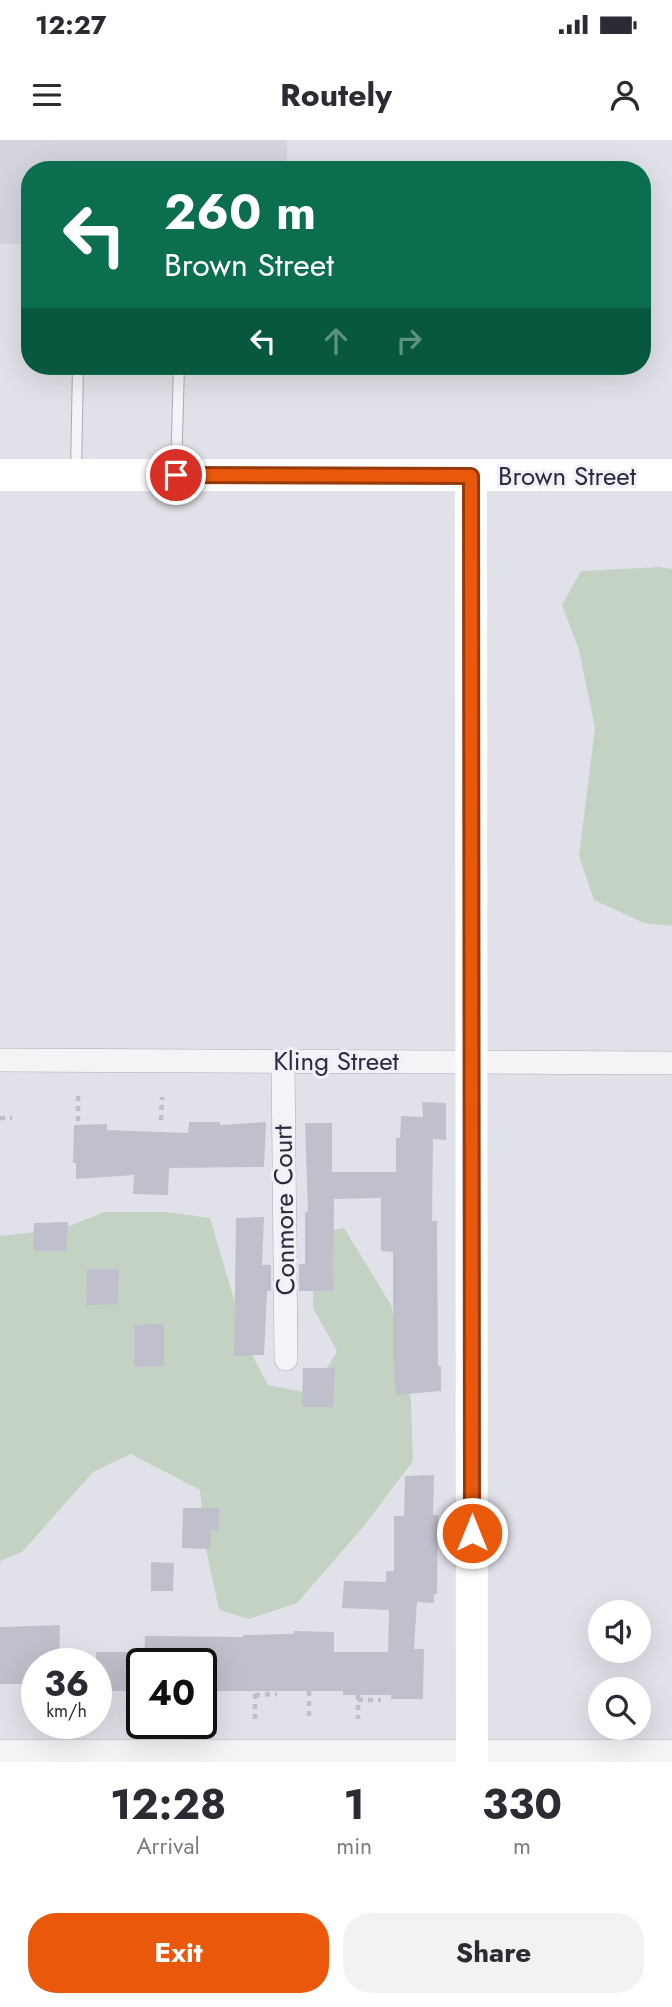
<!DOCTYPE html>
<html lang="en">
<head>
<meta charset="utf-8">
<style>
  :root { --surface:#fff; --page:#f2f2f3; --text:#2b2b33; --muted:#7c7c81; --accent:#ea580c }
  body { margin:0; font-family:Jost,sans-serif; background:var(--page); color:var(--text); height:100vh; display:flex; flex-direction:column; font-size:26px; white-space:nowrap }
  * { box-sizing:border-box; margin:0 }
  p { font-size:23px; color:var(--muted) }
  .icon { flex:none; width:38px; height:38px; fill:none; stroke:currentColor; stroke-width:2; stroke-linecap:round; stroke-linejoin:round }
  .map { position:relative; height:1622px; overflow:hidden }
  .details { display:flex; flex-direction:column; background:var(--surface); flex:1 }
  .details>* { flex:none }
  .top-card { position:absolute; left:21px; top:21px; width:630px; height:214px; border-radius:28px; box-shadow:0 7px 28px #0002; background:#0b6e4f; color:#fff; overflow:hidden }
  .buttons { position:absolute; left:588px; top:1460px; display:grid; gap:14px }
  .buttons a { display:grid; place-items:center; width:63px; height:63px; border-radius:50%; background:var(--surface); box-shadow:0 7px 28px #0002; font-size:35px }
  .speed { position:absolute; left:21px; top:1508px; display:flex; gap:14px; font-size:35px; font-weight:700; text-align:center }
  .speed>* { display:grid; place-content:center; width:91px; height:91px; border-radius:50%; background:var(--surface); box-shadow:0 7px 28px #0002; line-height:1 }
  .speed small { font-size:18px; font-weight:400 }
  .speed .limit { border:4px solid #111; border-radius:10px; background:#fff; color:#111 }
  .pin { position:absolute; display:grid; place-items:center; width:60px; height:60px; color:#fff; margin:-30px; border:4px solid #fff; border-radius:50%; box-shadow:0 2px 7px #0007 }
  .me { position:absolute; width:77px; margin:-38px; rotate:0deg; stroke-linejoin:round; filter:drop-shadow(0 0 5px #0008) }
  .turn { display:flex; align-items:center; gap:24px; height:147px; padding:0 28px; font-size:32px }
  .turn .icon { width:91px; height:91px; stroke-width:2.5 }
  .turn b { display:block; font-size:49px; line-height:60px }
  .lanes { display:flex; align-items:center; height:66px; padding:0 28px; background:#0003; justify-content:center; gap:35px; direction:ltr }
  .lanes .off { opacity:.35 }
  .eta { display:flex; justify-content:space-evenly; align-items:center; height:119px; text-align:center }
  .eta b { font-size:42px; font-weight:700; line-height:49px }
  .action { display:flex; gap:14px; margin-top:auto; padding:14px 28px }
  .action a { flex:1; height:80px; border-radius:28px; background:var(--accent); color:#fff; font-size:28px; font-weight:700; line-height:80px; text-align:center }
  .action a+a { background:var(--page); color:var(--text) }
  .status { display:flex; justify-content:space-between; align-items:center; height:49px; padding:0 35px; background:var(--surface); direction:ltr }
  .status svg { height:19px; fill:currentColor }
  header { display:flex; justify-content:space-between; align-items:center; height:91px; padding:0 28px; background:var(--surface); font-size:32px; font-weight:700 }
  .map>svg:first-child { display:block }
  .built { fill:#d3d4de }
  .green { fill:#c3d2c3 }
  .building { fill:#bfc0cb }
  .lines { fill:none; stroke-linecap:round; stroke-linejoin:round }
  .lane-casing { stroke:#aaabb6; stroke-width:12 }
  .street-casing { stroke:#aaabb6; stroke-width:24 }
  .path { stroke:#bfc0c7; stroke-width:4.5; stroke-dasharray:5 5; stroke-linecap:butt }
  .lane { stroke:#f4f4f7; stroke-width:10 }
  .street { stroke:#f4f4f7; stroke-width:23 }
  .secondary { stroke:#fff; stroke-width:32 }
  .route-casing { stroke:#983908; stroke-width:18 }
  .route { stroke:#ea580c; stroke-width:12 }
  .labels { text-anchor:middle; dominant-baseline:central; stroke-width:6; stroke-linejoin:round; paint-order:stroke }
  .street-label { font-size:26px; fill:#2a2c3f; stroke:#f1f1f6 }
</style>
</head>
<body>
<div class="status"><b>12:27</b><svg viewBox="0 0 49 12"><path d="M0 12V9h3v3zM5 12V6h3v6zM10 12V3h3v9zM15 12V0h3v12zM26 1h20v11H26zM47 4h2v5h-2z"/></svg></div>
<header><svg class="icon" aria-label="menu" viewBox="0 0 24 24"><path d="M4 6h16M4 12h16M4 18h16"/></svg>Routely<svg class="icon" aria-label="person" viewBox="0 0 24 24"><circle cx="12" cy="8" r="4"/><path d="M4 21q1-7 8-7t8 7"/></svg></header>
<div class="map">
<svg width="672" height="1622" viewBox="0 0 672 1622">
  <rect width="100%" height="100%" fill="#e1e2e9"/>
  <polygon class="built" points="0,0 287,0 287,30 30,30 30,104 0,104"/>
  <g class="green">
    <polygon points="660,427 672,429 672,786 644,783 594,760 579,716 595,588 579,510 562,465 581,431"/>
    <polygon points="105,1072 166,1072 210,1078 248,1207 268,1245 312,1254 337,1211 313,1168 315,1093 344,1088 391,1165 411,1261 413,1321 364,1386 297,1463 249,1479 219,1470 205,1404 200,1350 131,1314 93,1332 22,1412 0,1421 0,1096 61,1089"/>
  </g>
  <g class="building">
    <polygon points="422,962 446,963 446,1000 433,999 432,1081 437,1081 438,1226 441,1226 441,1251 396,1255 393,1214 393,1112 381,1111 381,1058 334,1059 333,1151 299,1151 299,1124 305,1124 305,1072 308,1071 305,983 332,983 332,1032 396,1032 396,998 400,998 401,976 423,977"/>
    <polygon points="189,982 220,982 220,985 266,982 264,1027 169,1028 168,1055 133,1054 134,1035 76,1039 76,1023 73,1023 74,985 107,984 107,990 188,993"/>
    <polygon points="264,1077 262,1125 271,1125 271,1151 267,1151 264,1215 234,1216 236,1078"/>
    <polygon points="68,1082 66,1111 33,1111 34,1083"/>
    <polygon points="87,1129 119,1129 118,1164 86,1165"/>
    <polygon points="164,1184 164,1226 134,1227 134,1185"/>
    <polygon points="303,1228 335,1228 333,1267 302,1267"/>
    <polygon points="434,1335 433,1375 438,1375 437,1454 434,1454 434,1463 417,1462 414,1509 424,1509 423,1559 391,1559 391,1555 343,1555 343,1551 201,1551 201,1524 144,1524 145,1496 243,1497 243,1495 294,1494 294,1491 334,1492 334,1512 388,1512 389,1470 342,1468 344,1441 386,1442 386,1431 394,1431 394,1376 404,1376 405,1336"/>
    <polygon points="183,1368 219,1368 219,1390 211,1390 210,1409 182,1408"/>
    <polygon points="151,1422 174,1423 173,1451 151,1451"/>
    <polygon points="60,1485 59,1524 37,1524 37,1544 0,1544 0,1487"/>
    <rect x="96" y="1512" width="46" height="39"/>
  </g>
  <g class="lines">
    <g class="lane-casing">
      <g id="lane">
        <polyline points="76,332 78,226"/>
        <polyline points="176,332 179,226"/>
      </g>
    </g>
    <g class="street-casing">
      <g id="street">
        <polyline points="0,920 672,923"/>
        <polyline points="283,921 286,1219"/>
        <polyline points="0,1611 672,1611"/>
      </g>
    </g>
    <g class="path">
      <polyline points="78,956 78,985"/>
      <polyline points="0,978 12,978"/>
      <polyline points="161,980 162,957"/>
      <polyline points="309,1551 309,1579"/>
      <polyline points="255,1555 277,1554"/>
      <polyline points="358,1555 358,1579"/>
      <polyline points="358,1560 381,1560"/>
      <polyline points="203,1578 203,1553"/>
      <polyline points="255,1579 255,1551"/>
    </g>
    <use href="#lane" class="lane"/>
    <use href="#street" class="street"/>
    <g class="secondary">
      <polyline points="0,335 672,335"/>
      <polyline points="471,336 472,1622"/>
    </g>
  </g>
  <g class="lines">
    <g class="route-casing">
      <polyline id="route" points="176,335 471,336 472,1393"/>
    </g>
    <use href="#route" class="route"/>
  </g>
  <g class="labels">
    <g class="street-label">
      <text x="567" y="336">Brown Street</text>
      <text x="336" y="921">Kling Street</text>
      <text transform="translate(284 1070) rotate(-91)">Conmore Court</text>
    </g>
  </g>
</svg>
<div class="buttons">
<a><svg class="icon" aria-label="sound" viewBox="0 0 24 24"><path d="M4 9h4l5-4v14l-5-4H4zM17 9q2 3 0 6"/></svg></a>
<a><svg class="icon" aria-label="search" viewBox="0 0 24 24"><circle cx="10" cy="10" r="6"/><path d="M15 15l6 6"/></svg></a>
</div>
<div class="speed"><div>36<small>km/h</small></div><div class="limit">40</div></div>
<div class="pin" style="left:176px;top:335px;background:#d93025"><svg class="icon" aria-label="arrive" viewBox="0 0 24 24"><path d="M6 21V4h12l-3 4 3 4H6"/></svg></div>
<svg class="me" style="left:472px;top:1393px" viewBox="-20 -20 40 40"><circle r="17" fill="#ea580c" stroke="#fff" stroke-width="3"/><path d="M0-11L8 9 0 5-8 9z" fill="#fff"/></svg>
<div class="top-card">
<div class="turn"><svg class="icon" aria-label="left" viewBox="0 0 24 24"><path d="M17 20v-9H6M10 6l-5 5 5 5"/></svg><div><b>260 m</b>Brown Street</div></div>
<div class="lanes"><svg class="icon" aria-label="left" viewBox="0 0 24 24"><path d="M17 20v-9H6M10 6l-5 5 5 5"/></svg><svg class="icon off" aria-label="ahead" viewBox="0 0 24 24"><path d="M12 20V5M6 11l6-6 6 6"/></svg><svg class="icon off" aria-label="right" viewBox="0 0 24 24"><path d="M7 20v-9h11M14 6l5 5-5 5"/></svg></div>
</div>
</div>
<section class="details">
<div class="eta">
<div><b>12:28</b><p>Arrival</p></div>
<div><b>1</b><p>min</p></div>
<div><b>330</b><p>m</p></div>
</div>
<div class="action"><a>Exit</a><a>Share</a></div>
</section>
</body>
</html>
